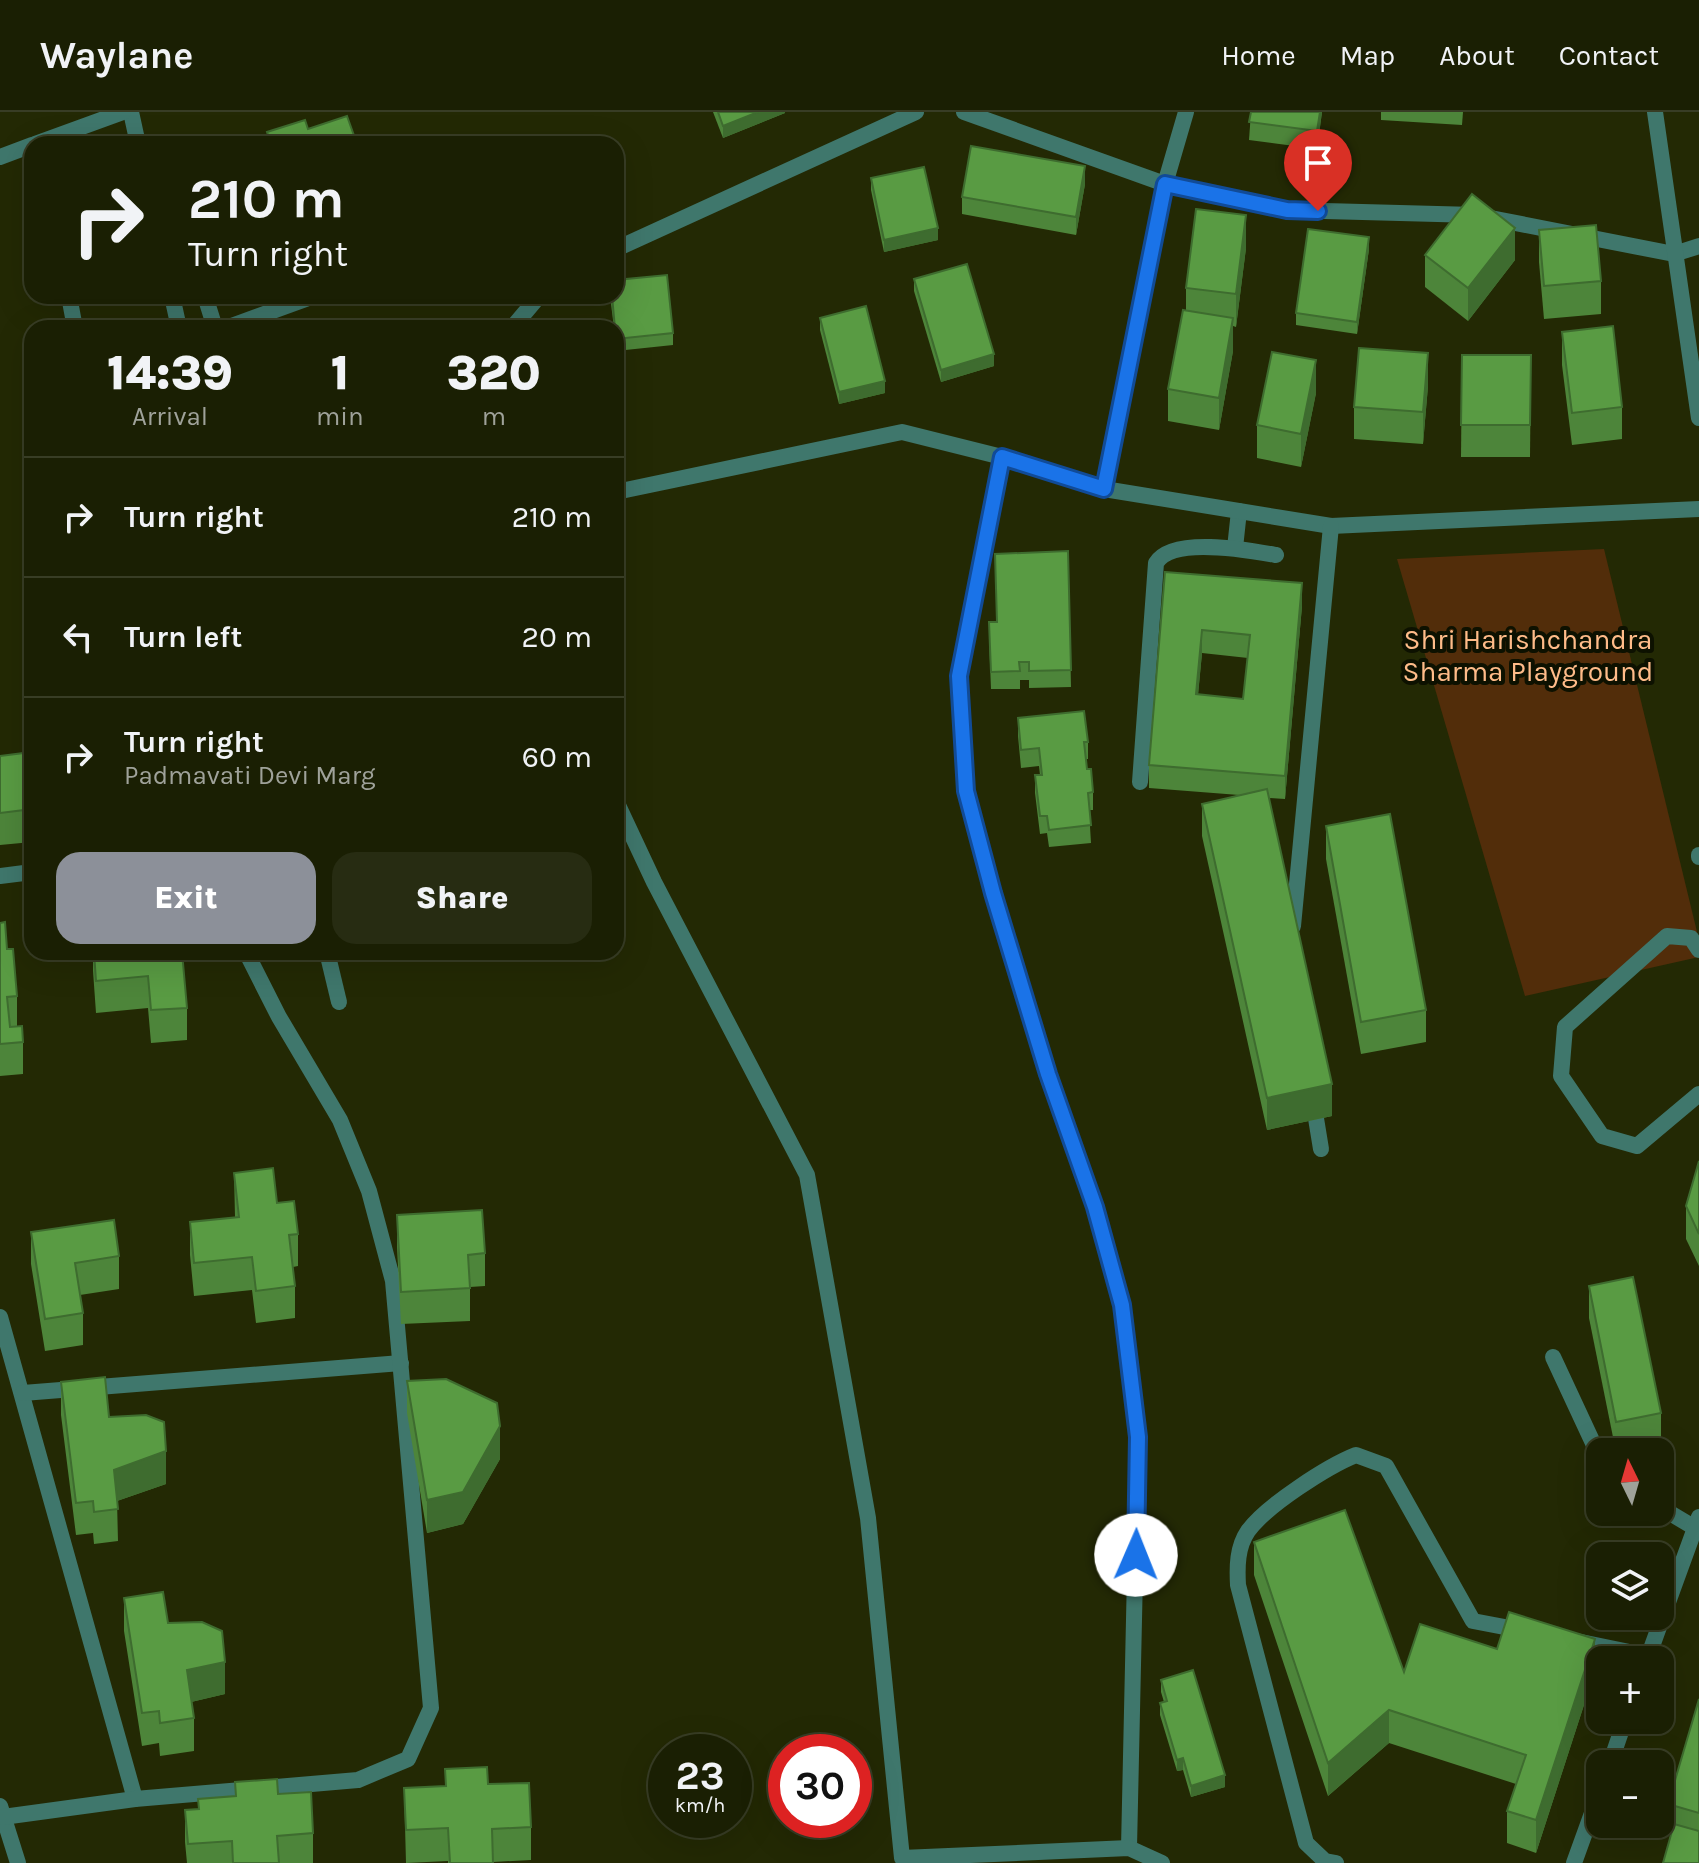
<!DOCTYPE html>
<html lang="en">
<head>
<meta charset="utf-8">
<style>
  :root { --surface:#1a1f03; --page:#272c12; --text:#f1f3f6; --muted:#9fa29a; --line:#383d25; --accent:#8c9099 }
  body { margin:0; font-family:Karla,sans-serif; background:var(--page); color:var(--text); height:100vh; display:flex; flex-direction:column; font-size:30px; white-space:nowrap }
  * { box-sizing:border-box; margin:0 }
  p { font-size:26px; color:var(--muted) }
  .icon { flex:none; width:44px; height:44px; fill:none; stroke:currentColor; stroke-width:2; stroke-linecap:round; stroke-linejoin:round }
  .map { position:relative; flex:1; overflow:hidden }
  .details { position:absolute; left:24px; top:208px; width:600px; height:640px; display:flex; flex-direction:column; background:var(--surface); border-radius:24px; box-shadow:0 8px 32px #0002,0 0 0 2px var(--line) }
  .details>* { flex:none }
  .guide { position:absolute; left:24px; top:24px; width:600px; height:168px; border-radius:24px; box-shadow:0 8px 32px #0002,0 0 0 2px var(--line); background:#1a1f03; color:var(--text); overflow:hidden }
  .needle { width:52px; rotate:355deg }
  .buttons { position:absolute; left:1586px; top:1326px; display:grid; gap:16px }
  .buttons a { display:grid; place-items:center; width:88px; height:88px; border-radius:16px; background:var(--surface); box-shadow:0 8px 32px #0002,0 0 0 2px var(--line); font-size:40px }
  .speed { position:absolute; left:648px; top:1622px; display:flex; gap:16px; font-size:40px; font-weight:700; text-align:center }
  .speed>* { display:grid; place-content:center; width:104px; height:104px; border-radius:50%; background:var(--surface); box-shadow:0 8px 32px #0002,0 0 0 2px var(--line); line-height:1 }
  .speed small { font-size:20px; font-weight:400 }
  .speed .limit { border:12px solid #d22; background:#fff; color:#111 }
  .pin { position:absolute; display:grid; place-items:center; width:68px; height:68px; color:#fff; margin:-82px -34px; border-radius:50% 50% 50% 0; rotate:-45deg; box-shadow:0 0 8px #0007 }
  .pin .icon { rotate:45deg }
  .me { position:absolute; width:88px; margin:-44px; rotate:1deg; stroke-linejoin:round; filter:drop-shadow(0 0 6px #0008) }
  .turn { display:flex; align-items:center; gap:28px; height:168px; padding:0 32px; font-size:36px }
  .turn .icon { width:104px; height:104px; stroke-width:2.5 }
  .turn b { display:block; font-size:56px; line-height:68px }
  .eta { display:flex; justify-content:space-evenly; align-items:center; height:136px; text-align:center }
  .eta b { font-size:48px; font-weight:800; line-height:56px }
  .cta { display:flex; gap:16px; margin-top:auto; padding:16px 32px }
  .cta a { flex:1; height:92px; border-radius:24px; background:var(--accent); color:#fff; font-size:32px; font-weight:800; line-height:92px; text-align:center }
  .cta a+a { background:var(--page); color:var(--text) }
  ul { padding:0; list-style:none }
  li { display:flex; align-items:center; gap:24px; height:120px; padding:0 32px; border-top:2px solid var(--line) }
  li div { flex:1 }
  li b { display:block; font-size:30px }
  li em { font-style:normal }
  header { display:flex; align-items:center; gap:48px; box-sizing:border-box; height:112px; padding:0 40px; background:var(--surface); border-bottom:2px solid var(--line) }
  header strong { font-size:38px }
  nav { display:flex; gap:44px; margin-inline-start:auto; font-size:28px }
  .map>svg:first-child { display:block }
  .green { fill:#522d0a }
  .lines { fill:none; stroke-linecap:round; stroke-linejoin:round }
  .service { stroke:#3f776c; stroke-width:16 }
  .minor { stroke:#3f776c; stroke-width:16 }
  .wall { fill:#4d853a; fill-rule:evenodd }
  .shaded-wall { fill:#3e6c2f }
  .building { fill:#599b43; stroke:#3e6c2f; stroke-width:2; fill-rule:evenodd }
  .route-casing { stroke:#114b97; stroke-width:20 }
  .route { stroke:#1a73e8; stroke-width:14 }
  .labels { text-anchor:middle; dominant-baseline:central; stroke-width:8; stroke-linejoin:round; paint-order:stroke }
  .park-label { font-size:28px; fill:#ffbc89; stroke:#0d1100 }
</style>
</head>
<body>
<header>
<strong>Waylane</strong>
<nav><a>Home</a><a>Map</a><a>About</a><a>Contact</a></nav>
</header>
<div class="map">
<svg width="1699" height="1751" viewBox="0 0 1699 1751">
  <rect width="100%" height="100%" fill="#232904"/>
  <polygon class="green" points="1604,437 1699,828 1699,845 1525,884 1397,447"/>
  <g class="lines">
    <g class="service">
      <polyline points="1235,436 1239,399"/>
      <path d="M1140,670L1156,451C1172,424 1248,438 1276,443"/>
      <polyline points="1553,1245 1600,1346"/>
      <polyline points="1660,1395 1695,1416"/>
    </g>
    <g class="minor">
      <polyline points="131,0 138,32"/>
      <polyline points="964,0 1165,72 1287,98 1475,103 1674,142 1699,134"/>
      <polyline points="1655,0 1699,306"/>
      <polyline points="35,32 123,0"/>
      <polyline points="0,45 32,33"/>
      <polyline points="616,137 916,0"/>
      <polyline points="69,184 75,216"/>
      <polyline points="172,184 179,216"/>
      <polyline points="205,184 215,216"/>
      <polyline points="226,216 314,184"/>
      <polyline points="512,216 539,184"/>
      <polyline points="1002,345 959,564 966,679 993,781 1048,962 1095,1095 1122,1193 1138,1325 1129,1736"/>
      <polyline points="1104,377 1165,72 1186,0"/>
      <polyline points="616,380 902,320 1002,345 1104,377 1331,414 1699,397"/>
      <polyline points="616,689 654,770 807,1063 868,1406 902,1746 1129,1736 1162,1751"/>
      <polyline points="1699,743 1699,745"/>
      <polyline points="0,764 32,760"/>
      <polyline points="1293,814 1331,414"/>
      <polyline points="1699,838 1691,826 1667,824 1565,915 1561,964 1602,1024 1637,1034 1699,982"/>
      <polyline points="327,840 339,890"/>
      <polyline points="1313,988 1321,1037"/>
      <polyline points="0,1205 135,1687"/>
      <polyline points="23,1281 401,1251"/>
      <polyline points="1576,1529 1649,1544"/>
      <polyline points="1647,1548 1699,1405"/>
      <polyline points="1610,1652 1625,1608"/>
      <polyline points="0,1694 18,1751"/>
      <polyline points="3,1705 135,1687 358,1668 408,1647 431,1596 393,1169 369,1079 340,1008 279,905 246,840"/>
      <path d="M1336,1751L1325,1749L1306,1731L1238,1473C1237,1455 1237,1435 1248,1419C1266,1394 1328,1354 1356,1343L1386,1354L1473,1509L1525,1519"/>
      <polyline points="1574,1751 1600,1679"/>
    </g>
  </g>
  <g class="wall">
    <polygon points="713,0 785,0 785,1 723,26"/>
    <polygon points="1251,0 1322,0 1317,37 1249,28"/>
    <polygon points="1381,0 1463,0 1462,13 1381,8"/>
    <polygon points="871,66 938,128 884,140 871,78"/>
    <polygon points="1085,72 1076,123 962,102 962,85"/>
    <polygon points="1539,118 1601,169 1601,202 1544,207 1539,150"/>
    <polygon points="1246,136 1236,215 1233,214 1233,239 1219,318 1168,309 1168,277 1186,198 1186,176"/>
    <polygon points="1369,137 1357,222 1296,213 1296,201"/>
    <polygon points="1425,143 1515,148 1468,209 1425,175"/>
    <polygon points="914,167 994,254 941,270 914,179"/>
    <polygon points="610,184 616,184 673,221 673,233 616,239 616,216 614,216"/>
    <polygon points="820,206 885,281 839,292 820,218"/>
    <polygon points="1562,220 1622,295 1622,327 1572,333 1562,253"/>
    <polygon points="1462,243 1531,243 1530,345 1461,345"/>
    <polygon points="1428,274 1423,332 1354,327 1354,295"/>
    <polygon points="1316,281 1301,355 1257,346 1257,313"/>
    <polygon points="1068,439 1071,575 1029,576 1029,568 1020,568 1020,577 991,577 989,527 996,510"/>
    <path d="M1165,460L1302,494L1285,687L1268,686L1332,1004L1267,1018L1202,724V692L1239,683L1149,676V653ZM1202,541L1248,546L1243,587L1198,582Z"/>
    <polygon points="1018,606 1088,630 1088,647 1086,647 1087,657 1093,680 1093,698 1089,698 1091,731 1049,735 1047,721 1040,722 1035,681 1035,663 1040,663 1039,654 1021,656 1018,624"/>
    <polygon points="32,640 32,730 0,733 0,644"/>
    <polygon points="1326,714 1426,898 1426,930 1361,942 1326,747"/>
    <polygon points="0,811 17,884 17,915 23,930 23,962 0,964"/>
    <polygon points="93,840 182,840 187,896 187,928 151,931 148,896 96,901 93,859"/>
    <polygon points="1699,1049 1699,1154 1686,1127 1686,1094"/>
    <polygon points="234,1061 277,1091 298,1122 298,1154 293,1155 295,1174 295,1206 256,1211 252,1178 194,1184 190,1143 190,1110 235,1105"/>
    <polygon points="397,1103 485,1141 485,1174 470,1175 470,1209 401,1212 397,1135"/>
    <polygon points="31,1120 119,1144 119,1177 80,1183 83,1201 83,1233 45,1239 31,1152"/>
    <polygon points="1589,1174 1661,1301 1661,1333 1626,1340 1616,1340 1589,1206"/>
    <polygon points="407,1269 500,1347 463,1412 427,1421 407,1301"/>
    <polygon points="61,1270 166,1372 117,1389 118,1429 94,1432 93,1421 76,1423 61,1303"/>
    <polygon points="1254,1430 1404,1560 1497,1537 1595,1559 1536,1741 1507,1731 1507,1699 1516,1672 1389,1631 1328,1684 1254,1463"/>
    <polygon points="124,1486 168,1511 225,1582 191,1590 194,1606 194,1639 160,1644 159,1631 142,1634 124,1519"/>
    <polygon points="1161,1568 1225,1675 1191,1685 1183,1658 1177,1659 1160,1603 1160,1591 1164,1590 1161,1580"/>
    <polygon points="1699,1587 1699,1751 1674,1712 1668,1710 1668,1692"/>
    <polygon points="445,1657 488,1672 531,1715 531,1748 493,1750 493,1751 448,1751 448,1749 406,1751 404,1676 445,1674"/>
    <polygon points="235,1670 278,1682 313,1721 313,1751 187,1751 185,1730 185,1698 198,1697 198,1687 235,1684"/>
  </g>
  <g class="shaded-wall">
    <polygon points="758,0 785,0 785,1 723,26 723,14"/>
    <polygon points="1320,0 1322,0 1317,37 1317,19"/>
    <polygon points="1085,54 1085,72 1076,123 1076,105"/>
    <polygon points="1246,103 1246,136 1236,215 1236,182"/>
    <polygon points="938,116 938,128 884,140 884,128"/>
    <polygon points="1515,116 1515,148 1468,209 1468,176"/>
    <polygon points="1369,125 1369,137 1357,222 1357,210"/>
    <polygon points="1233,206 1233,239 1219,318 1219,286"/>
    <polygon points="1428,241 1428,274 1423,332 1423,300"/>
    <polygon points="994,242 994,254 941,270 941,258"/>
    <polygon points="1316,248 1316,281 1301,355 1301,322"/>
    <polygon points="885,269 885,281 839,292 839,280"/>
    <polygon points="1302,471 1302,494 1285,687 1285,664"/>
    <polygon points="1202,518 1202,541 1196,605 1196,582"/>
    <polygon points="1332,972 1332,1004 1267,1018 1267,986"/>
    <polygon points="500,1314 500,1347 463,1412 427,1421 427,1388"/>
    <polygon points="166,1339 166,1372 114,1390 114,1358"/>
    <polygon points="1595,1527 1595,1559 1536,1741 1536,1708"/>
    <polygon points="225,1550 225,1582 187,1591 187,1558"/>
    <polygon points="1389,1598 1389,1631 1328,1684 1328,1651"/>
    <polygon points="1183,1646 1183,1658 1177,1659 1177,1648"/>
    <polygon points="1225,1663 1225,1675 1191,1685 1191,1674"/>
  </g>
  <g class="building">
    <polygon points="718,0 758,0 723,14"/>
    <polygon points="1251,0 1320,0 1317,19 1249,10"/>
    <polygon points="347,4 357,32 261,32 270,29 267,20 305,8 308,17"/>
    <polygon points="971,34 1085,54 1076,105 962,85"/>
    <polygon points="924,55 938,116 884,128 871,66"/>
    <polygon points="1472,82 1515,116 1468,176 1425,143"/>
    <polygon points="1196,97 1246,103 1236,182 1186,176"/>
    <polygon points="1596,113 1601,169 1544,174 1539,118"/>
    <polygon points="1308,117 1369,125 1357,210 1296,201"/>
    <polygon points="967,152 994,242 941,258 914,167"/>
    <polygon points="667,163 673,221 616,227 612,184 616,184 616,168"/>
    <polygon points="866,194 885,269 839,280 820,206"/>
    <polygon points="1183,198 1233,206 1219,286 1168,277"/>
    <polygon points="1613,214 1622,295 1572,301 1562,220"/>
    <polygon points="1359,236 1428,241 1423,300 1354,295"/>
    <polygon points="1272,240 1316,248 1301,322 1257,313"/>
    <polygon points="1462,243 1531,243 1530,313 1461,313"/>
    <polygon points="1068,439 1071,558 1029,559 1029,550 1019,550 1020,559 991,560 989,510 997,510 995,442"/>
    <path d="M1165,460L1302,471L1285,664L1149,653ZM1202,518L1250,523L1243,587L1196,582Z"/>
    <polygon points="1084,599 1088,630 1084,630 1087,657 1091,657 1093,680 1088,681 1091,713 1049,718 1047,704 1040,704 1035,663 1042,663 1039,636 1021,638 1018,606"/>
    <polygon points="32,640 32,697 0,701 0,644"/>
    <polygon points="1267,677 1332,972 1267,986 1202,692"/>
    <polygon points="1390,702 1426,898 1361,910 1326,714"/>
    <polygon points="5,810 7,837 13,837 17,884 7,885 10,915 22,914 23,930 0,932 0,811"/>
    <polygon points="94,840 182,840 187,896 151,898 148,864 96,869"/>
    <polygon points="1699,1049 1699,1122 1686,1094"/>
    <polygon points="273,1056 277,1091 294,1089 298,1122 289,1123 295,1174 256,1179 252,1145 194,1151 190,1110 239,1105 234,1061"/>
    <polygon points="482,1098 485,1141 468,1143 470,1176 401,1180 397,1103"/>
    <polygon points="114,1108 119,1144 75,1151 83,1201 45,1207 31,1120"/>
    <polygon points="1633,1165 1661,1301 1616,1310 1589,1174"/>
    <polygon points="105,1265 109,1305 146,1303 164,1310 166,1339 114,1358 118,1397 94,1400 93,1389 76,1391 61,1270"/>
    <polygon points="446,1267 497,1291 500,1314 463,1380 427,1388 407,1269"/>
    <polygon points="1345,1398 1404,1560 1420,1512 1497,1537 1509,1500 1595,1527 1536,1708 1507,1699 1526,1643 1389,1598 1328,1651 1254,1430"/>
    <polygon points="163,1480 168,1511 202,1510 222,1519 225,1550 187,1558 194,1606 160,1611 159,1599 142,1601 124,1486"/>
    <polygon points="1193,1558 1225,1663 1191,1674 1183,1646 1177,1648 1160,1591 1167,1589 1161,1568"/>
    <polygon points="1699,1587 1699,1701 1668,1692"/>
    <polygon points="487,1655 488,1672 529,1671 531,1715 492,1717 493,1751 450,1751 448,1716 406,1718 404,1676 446,1674 445,1657"/>
    <polygon points="277,1667 278,1682 311,1680 313,1721 277,1724 279,1751 233,1751 232,1729 188,1732 185,1698 199,1697 198,1687 236,1684 235,1670"/>
    <polygon points="1674,1712 1699,1719 1699,1751 1663,1751"/>
  </g>
  <g class="lines">
    <g class="route-casing">
      <polyline id="route" points="1136,1443 1138,1325 1122,1193 1095,1095 1048,962 993,781 966,679 959,564 1002,345 1104,377 1165,72 1287,98 1318,99"/>
    </g>
    <use href="#route" class="route"/>
  </g>
  <g class="labels">
    <g class="park-label">
      <text x="1528" y="527">Shri Harishchandra<tspan x="1528" dy="32">Sharma Playground</tspan></text>
    </g>
  </g>
</svg>
<div class="buttons">
<a><svg class="needle" viewBox="-14 -14 28 28"><path d="M0-13l5 13h-10z" fill="#e53935"/><path d="M0 13l5-13h-10z" fill="#9fa29a"/></svg></a>
<a><svg class="icon" aria-label="layers" viewBox="0 0 24 24"><path d="M12 4l9 5-9 5-9-5zM3 14l9 5 9-5"/></svg></a>
<a>+</a>
<a>−</a>
</div>
<div class="speed"><div>23<small>km/h</small></div><div class="limit">30</div></div>
<div class="pin" style="left:1318px;top:99px;background:#d93025"><svg class="icon" aria-label="arrive" viewBox="0 0 24 24"><path d="M6 21V4h12l-3 4 3 4H6"/></svg></div>
<svg class="me" style="left:1136px;top:1443px" viewBox="-20 -20 40 40"><circle r="19" fill="#fff"/><path d="M0-13L10 11 0 6-10 11z" fill="#1a73e8"/></svg>
<div class="guide">
<div class="turn"><svg class="icon" aria-label="right" viewBox="0 0 24 24"><path d="M7 20v-9h11M14 6l5 5-5 5"/></svg><div><b>210 m</b>Turn right</div></div>
</div>
<section class="details">
<div class="eta">
<div><b>14:39</b><p>Arrival</p></div>
<div><b>1</b><p>min</p></div>
<div><b>320</b><p>m</p></div>
</div>
<ul>
<li><svg class="icon" aria-label="right" viewBox="0 0 24 24"><path d="M7 20v-9h11M14 6l5 5-5 5"/></svg><div><b>Turn right</b></div><em>210 m</em></li>
<li><svg class="icon" aria-label="left" viewBox="0 0 24 24"><path d="M17 20v-9H6M10 6l-5 5 5 5"/></svg><div><b>Turn left</b></div><em>20 m</em></li>
<li><svg class="icon" aria-label="right" viewBox="0 0 24 24"><path d="M7 20v-9h11M14 6l5 5-5 5"/></svg><div><b>Turn right</b><p>Padmavati Devi Marg</p></div><em>60 m</em></li>
</ul>
<div class="cta"><a>Exit</a><a>Share</a></div>
</section>
</div>
</body>
</html>
